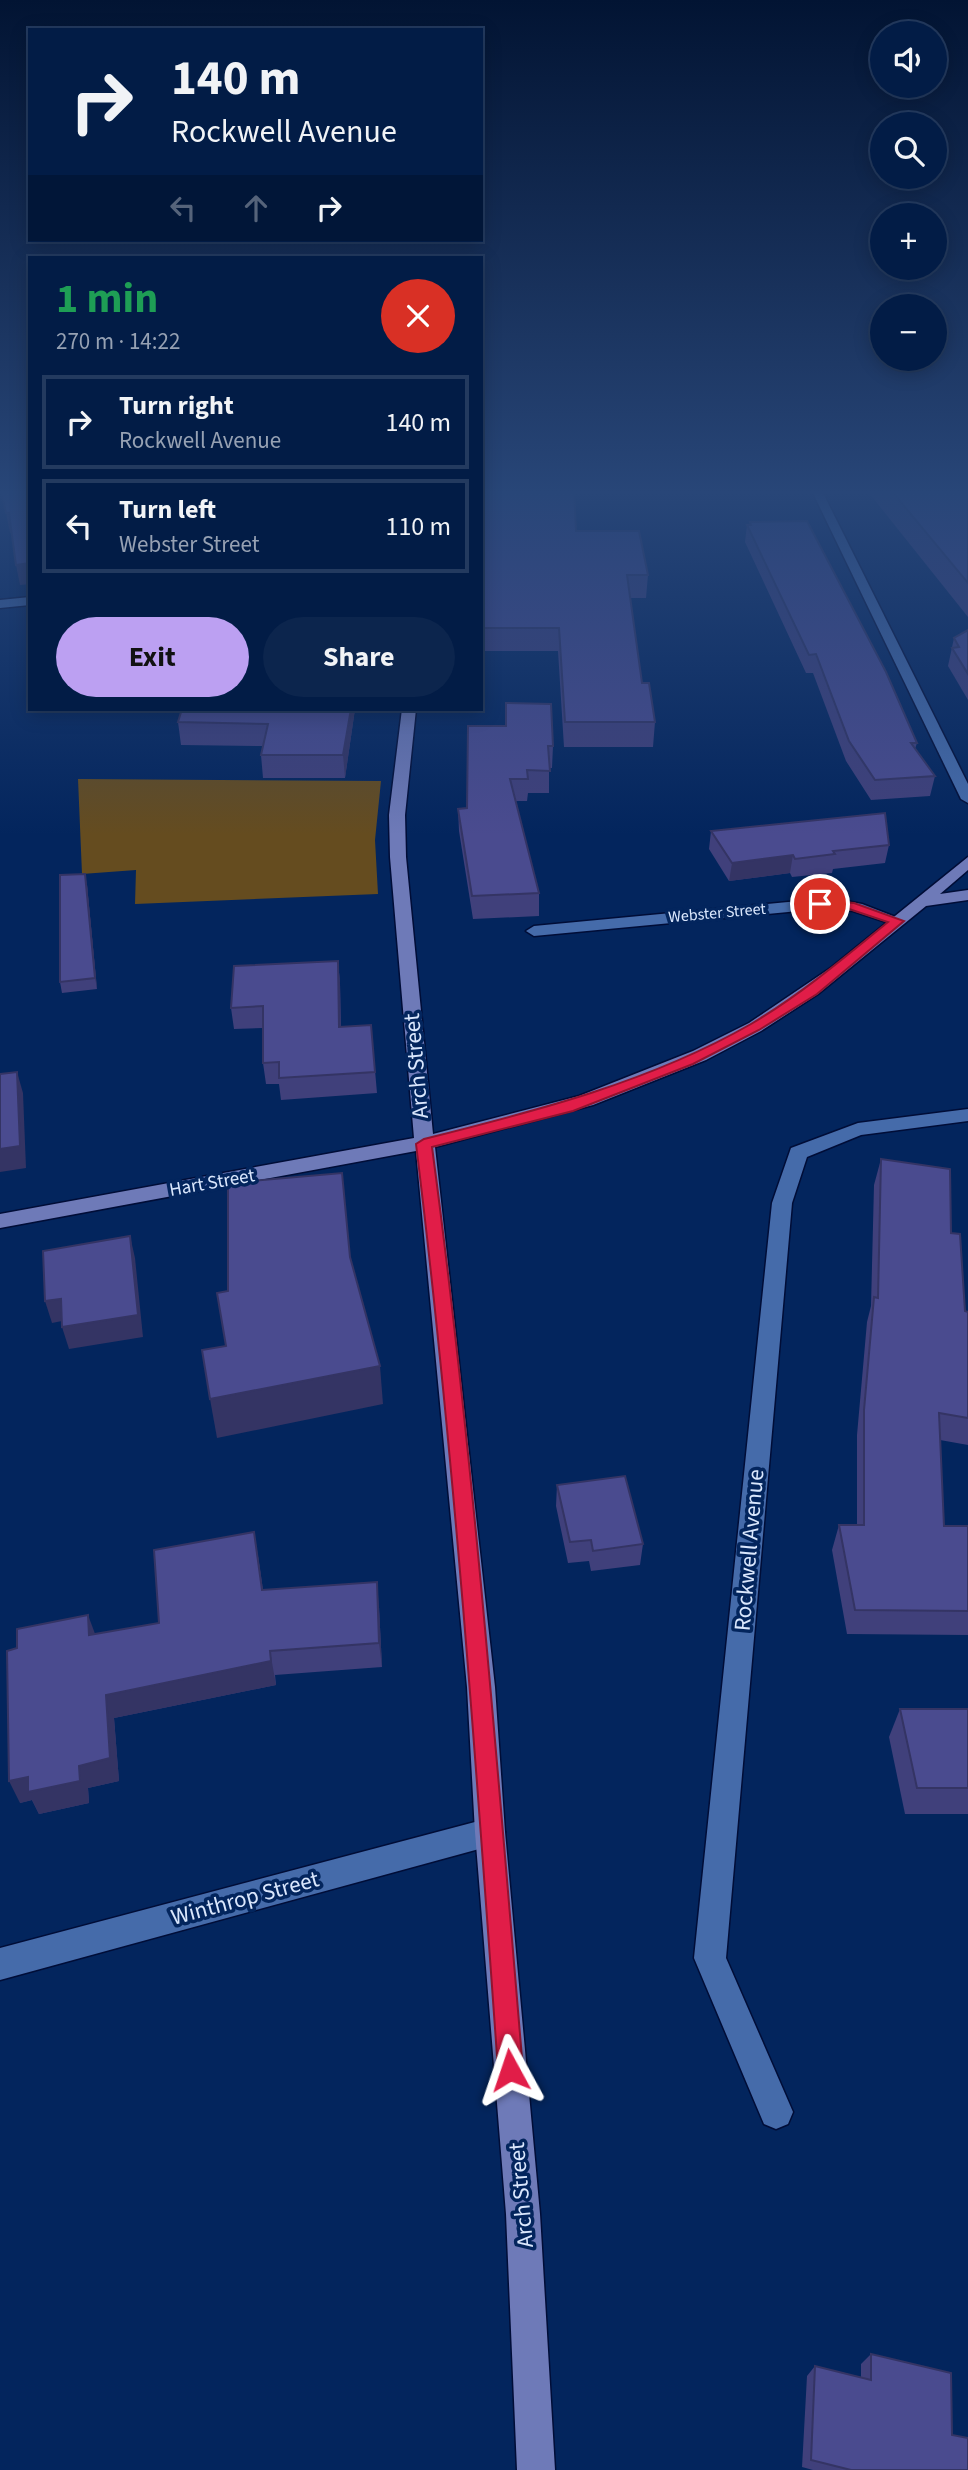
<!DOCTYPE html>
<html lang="en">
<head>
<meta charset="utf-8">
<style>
  :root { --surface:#021c46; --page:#0c254d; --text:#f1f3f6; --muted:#96a1b3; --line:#233a5f; --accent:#bca0f2 }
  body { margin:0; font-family:"Source Sans 3",sans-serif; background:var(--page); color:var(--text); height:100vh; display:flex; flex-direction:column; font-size:26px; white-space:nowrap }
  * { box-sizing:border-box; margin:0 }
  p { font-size:23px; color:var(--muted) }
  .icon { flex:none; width:38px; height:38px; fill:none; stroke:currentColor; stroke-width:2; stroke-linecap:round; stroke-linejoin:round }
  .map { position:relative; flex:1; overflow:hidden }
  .drawer { position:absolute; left:28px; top:256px; width:455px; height:455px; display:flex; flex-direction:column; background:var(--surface); border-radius:0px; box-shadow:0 4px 18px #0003,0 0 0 2px var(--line) }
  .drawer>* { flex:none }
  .hud { position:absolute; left:28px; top:28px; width:455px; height:214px; border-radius:0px; box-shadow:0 4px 18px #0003,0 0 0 2px var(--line); background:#021c46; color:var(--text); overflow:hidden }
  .buttons { position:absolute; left:870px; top:21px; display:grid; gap:14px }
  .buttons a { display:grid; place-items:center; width:77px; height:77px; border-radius:50%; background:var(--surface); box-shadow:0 4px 18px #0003,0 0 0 2px var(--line); font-size:35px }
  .pin { position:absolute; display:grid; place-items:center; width:60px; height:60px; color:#fff; margin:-30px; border:4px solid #fff; border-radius:50%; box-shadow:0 2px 7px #0007 }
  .me { position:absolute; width:77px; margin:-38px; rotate:355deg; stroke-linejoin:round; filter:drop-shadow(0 0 5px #0008) }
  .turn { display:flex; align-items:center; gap:24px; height:147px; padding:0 28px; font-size:32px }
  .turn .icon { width:91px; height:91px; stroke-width:2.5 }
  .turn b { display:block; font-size:49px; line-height:60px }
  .lanes { display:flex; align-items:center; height:66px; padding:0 28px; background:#0003; justify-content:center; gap:35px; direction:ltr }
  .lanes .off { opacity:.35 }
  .round { display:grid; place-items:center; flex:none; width:74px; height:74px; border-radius:37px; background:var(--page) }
  .overview { display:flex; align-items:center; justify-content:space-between; height:119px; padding:0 28px }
  h1 { font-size:42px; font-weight:700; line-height:52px; color:#1e9e55 }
  .cta { display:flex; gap:14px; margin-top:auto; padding:14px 28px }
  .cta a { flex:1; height:80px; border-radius:42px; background:var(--accent); color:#111; font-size:28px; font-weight:700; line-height:80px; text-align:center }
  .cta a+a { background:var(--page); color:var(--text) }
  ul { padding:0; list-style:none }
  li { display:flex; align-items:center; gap:21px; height:94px; margin:0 14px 10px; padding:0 14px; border:4px solid var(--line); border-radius:0px }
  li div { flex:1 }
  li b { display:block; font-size:26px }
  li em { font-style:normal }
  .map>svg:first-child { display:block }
  .green { fill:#654c1f }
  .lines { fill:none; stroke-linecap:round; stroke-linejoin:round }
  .street-casing { stroke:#000d37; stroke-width:3 }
  .secondary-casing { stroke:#000d37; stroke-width:3 }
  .street { fill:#456baa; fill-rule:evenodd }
  .secondary { fill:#6e7ab8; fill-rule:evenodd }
  .wall { fill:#40407b }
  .shaded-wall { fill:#343464 }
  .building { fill:#4a4b8f; stroke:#343464; stroke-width:2 }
  .route { fill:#e11d48; stroke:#92132f; stroke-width:2 }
  .labels { text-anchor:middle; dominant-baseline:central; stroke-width:7; stroke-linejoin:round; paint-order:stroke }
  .far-street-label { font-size:16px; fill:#dae7fd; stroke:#03255d }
  .street-label { font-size:19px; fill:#dae7fd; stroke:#03255d }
  .near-street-label { font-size:23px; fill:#dae7fd; stroke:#03255d }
</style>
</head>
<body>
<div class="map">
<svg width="968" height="2470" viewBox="0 0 968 2470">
  <rect width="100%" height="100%" fill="#03255d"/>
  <polygon class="green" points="78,779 381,781 375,840 378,894 135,904 136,870 82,874"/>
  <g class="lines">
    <g class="street-casing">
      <g id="street">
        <polygon points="811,489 821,489 968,784 968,803 961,799"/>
        <polygon points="30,597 30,605 0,608 0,600"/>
        <polygon points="830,898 862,904 906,921 898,926 853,911 830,908 534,936 526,931 534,926"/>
        <polygon points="968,1109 968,1121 861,1135 807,1157 792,1203 726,1958 793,2112 788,2124 776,2129 764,2124 694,1958 772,1203 791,1148 858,1123"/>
        <polygon points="490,1818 500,1822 505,1832 500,1842 490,1846 0,1980 0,1948"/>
      </g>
    </g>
    <g class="secondary-casing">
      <polygon id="secondary" points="402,709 416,709 405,815 406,857 433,1134 579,1096 693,1051 749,1023 832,967 968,857 968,870 940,894 968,890 968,900 926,906 818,994 761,1031 706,1060 593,1105 435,1147 495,1687 505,1832 540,2214 555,2470 517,2470 506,2214 475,1832 467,1687 416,1151 0,1228 0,1214 414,1138 390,857 389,815"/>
    </g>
    <use href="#street" class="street"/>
    <use href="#secondary" class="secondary"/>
  </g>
  <g class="wall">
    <polygon points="481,489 576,531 648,575 646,598 630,598 642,683 655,722 653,747 564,747 558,651 481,651"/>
    <polygon points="870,489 968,489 968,617 869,493"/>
    <polygon points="750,522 917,743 915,749 935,776 930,796 871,800 846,761 813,673 806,673 745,542 747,525 750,525"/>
    <polygon points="968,630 968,700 948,666 954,638"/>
    <polygon points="182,709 355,709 345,778 263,778 261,755 263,746 181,745 178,722"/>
    <polygon points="506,726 553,746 552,768 549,768 549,793 528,793 527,801 516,801 539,893 539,916 473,919 459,831 458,809 467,808"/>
    <polygon points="711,831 889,845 885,863 833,869 832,873 792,877 790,873 729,881 709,849"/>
    <polygon points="87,885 97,989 62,993 60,982"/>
    <polygon points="338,961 340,983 341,1027 371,1025 377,1093 281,1100 279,1084 266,1084 263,1063 263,1028 234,1029 231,1008"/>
    <polygon points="881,1159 951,1233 965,1311 968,1312 968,1445 940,1440 944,1526 968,1526 968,1635 847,1634 832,1550 839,1525 857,1525 857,1435 867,1322 871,1306 874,1185"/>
    <polygon points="557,1485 643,1544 640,1565 591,1571 589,1561 568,1563 556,1506"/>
    <polygon points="258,1556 263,1590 379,1607 382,1667 275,1675 276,1685 114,1718 119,1781 88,1788 89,1803 39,1814 32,1800 20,1803 17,1648 159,1623"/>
    <polygon points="900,1709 968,1709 968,1814 905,1814 889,1737"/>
    <polygon points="871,2354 952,2435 968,2470 813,2470 802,2467 807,2376 815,2366 861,2377 861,2364"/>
  </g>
  <g class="shaded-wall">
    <polygon points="6,513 9,513 14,533 10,533"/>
    <polygon points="30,563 30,584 20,585 16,565"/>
    <polygon points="351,709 355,709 345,778 343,755"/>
    <polygon points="793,855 790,873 729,881 732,863"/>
    <polygon points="85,874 87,885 97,989 95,978"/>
    <polygon points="338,961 340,983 341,1049 339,1027"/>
    <polygon points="17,1072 23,1093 26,1168 0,1172 0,1149"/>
    <polygon points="130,1236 135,1258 143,1337 69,1349 62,1327"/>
    <polygon points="61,1299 67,1320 52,1323 45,1301"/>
    <polygon points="380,1366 383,1404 217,1438 210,1399"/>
    <polygon points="254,1532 258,1556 266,1615 262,1590"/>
    <polygon points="377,1582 379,1607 382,1667 379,1643"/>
    <polygon points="88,1615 97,1639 89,1635"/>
    <polygon points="270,1651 276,1685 114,1718 119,1781 88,1788 89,1803 39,1814 32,1800 20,1803 9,1781 106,1695"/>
  </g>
  <g class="building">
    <polygon points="1,489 30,489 30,563 16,565 9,513 6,513"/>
    <polygon points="481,489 574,489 576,531 639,531 648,575 627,575 642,683 649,683 655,722 565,722 559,628 481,628"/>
    <polygon points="890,489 968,489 968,583"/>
    <polygon points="807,521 886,672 917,743 911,743 935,776 875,780 849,741 816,654 809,655 747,525 751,525 750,522"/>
    <polygon points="968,630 968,674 952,648 959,647 954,638"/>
    <polygon points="506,703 551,704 553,746 548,746 550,771 527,770 528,779 510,779 539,893 472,896 458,809 467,808 468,726 506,726"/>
    <polygon points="182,709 351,709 343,755 261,755 268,724 178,722"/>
    <polygon points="885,813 889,845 833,851 835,854 795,859 793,855 732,863 711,831"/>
    <polygon points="85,874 95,978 60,982 60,875"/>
    <polygon points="338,961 339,1027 371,1025 375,1072 279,1078 279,1062 263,1063 263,1006 231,1008 234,966"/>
    <polygon points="17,1072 20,1146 0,1149 0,1074"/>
    <polygon points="881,1159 950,1169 951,1233 960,1234 965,1311 968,1312 968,1418 939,1413 944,1526 968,1526 968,1611 855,1610 839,1525 864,1525 864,1410 874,1297 878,1298"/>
    <polygon points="342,1173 350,1257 380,1366 210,1399 202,1350 226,1346 217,1293 228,1291 228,1183"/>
    <polygon points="130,1236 138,1315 62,1327 61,1299 45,1301 43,1251"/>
    <polygon points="625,1476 643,1544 593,1551 591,1540 570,1542 557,1485"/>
    <polygon points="254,1532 262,1590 377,1582 379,1643 270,1651 271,1661 106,1695 110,1758 79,1766 80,1781 28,1792 28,1777 9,1781 7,1651 17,1648 17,1629 88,1615 89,1635 159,1623 154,1550"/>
    <polygon points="900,1709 968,1709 968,1788 917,1788"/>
    <polygon points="871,2354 951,2373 952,2435 968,2438 968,2470 851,2470 811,2460 815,2366 871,2380"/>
  </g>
  <linearGradient id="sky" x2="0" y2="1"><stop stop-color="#021433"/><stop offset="0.59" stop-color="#284678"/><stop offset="1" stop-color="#284678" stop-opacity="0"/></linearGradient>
  <rect width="968" height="835" fill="url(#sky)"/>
  <path class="route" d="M820,900L854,903L904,921L817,994L759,1030L693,1064L573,1111L432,1147C473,1453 497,1762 523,2070L519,2079L510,2082L502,2079L498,2070C476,1761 454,1452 416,1144L424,1139C536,1111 650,1082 751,1024C800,995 844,958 888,922L849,909L816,906L814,904Z"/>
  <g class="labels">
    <g class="far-street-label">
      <text transform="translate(717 913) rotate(-5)">Webster Street</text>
    </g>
    <g class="street-label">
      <text transform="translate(212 1183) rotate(-10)">Hart Street</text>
    </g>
    <g class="near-street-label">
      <text transform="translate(416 1066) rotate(-95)">Arch Street</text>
      <text transform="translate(749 1550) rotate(-85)">Rockwell Avenue</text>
      <text transform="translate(245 1898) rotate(-15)">Winthrop Street</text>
      <text transform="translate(521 2195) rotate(-95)">Arch Street</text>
    </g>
  </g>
</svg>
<div class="buttons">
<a><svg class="icon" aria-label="sound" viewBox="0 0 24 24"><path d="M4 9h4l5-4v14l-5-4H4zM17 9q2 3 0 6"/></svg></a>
<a><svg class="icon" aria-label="search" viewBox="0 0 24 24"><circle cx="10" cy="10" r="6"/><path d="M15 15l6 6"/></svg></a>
<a>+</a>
<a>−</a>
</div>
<div class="pin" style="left:820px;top:904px;background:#d93025"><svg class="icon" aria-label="arrive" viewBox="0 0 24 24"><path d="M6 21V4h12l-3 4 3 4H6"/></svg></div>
<svg class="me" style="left:510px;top:2070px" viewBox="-20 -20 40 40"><path d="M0-17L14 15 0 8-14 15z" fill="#e11d48" stroke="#fff" stroke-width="4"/></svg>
<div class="hud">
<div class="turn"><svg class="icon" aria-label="right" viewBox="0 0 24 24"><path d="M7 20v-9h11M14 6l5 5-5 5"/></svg><div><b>140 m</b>Rockwell Avenue</div></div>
<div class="lanes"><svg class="icon off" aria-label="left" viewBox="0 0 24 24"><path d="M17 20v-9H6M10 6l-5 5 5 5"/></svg><svg class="icon off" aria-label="ahead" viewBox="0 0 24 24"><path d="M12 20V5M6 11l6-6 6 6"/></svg><svg class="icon" aria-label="right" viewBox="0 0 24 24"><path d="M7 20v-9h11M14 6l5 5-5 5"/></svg></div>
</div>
<section class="drawer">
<div class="overview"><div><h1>1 min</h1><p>270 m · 14:22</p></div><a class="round" style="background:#d93025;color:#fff"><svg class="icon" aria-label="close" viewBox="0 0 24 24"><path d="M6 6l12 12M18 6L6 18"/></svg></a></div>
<ul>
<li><svg class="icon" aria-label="right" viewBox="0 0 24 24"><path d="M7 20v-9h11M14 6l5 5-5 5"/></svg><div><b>Turn right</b><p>Rockwell Avenue</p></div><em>140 m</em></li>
<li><svg class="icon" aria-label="left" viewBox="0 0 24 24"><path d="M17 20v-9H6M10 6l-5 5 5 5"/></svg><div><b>Turn left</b><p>Webster Street</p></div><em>110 m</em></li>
</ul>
<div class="cta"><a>Exit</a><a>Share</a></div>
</section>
</div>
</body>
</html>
